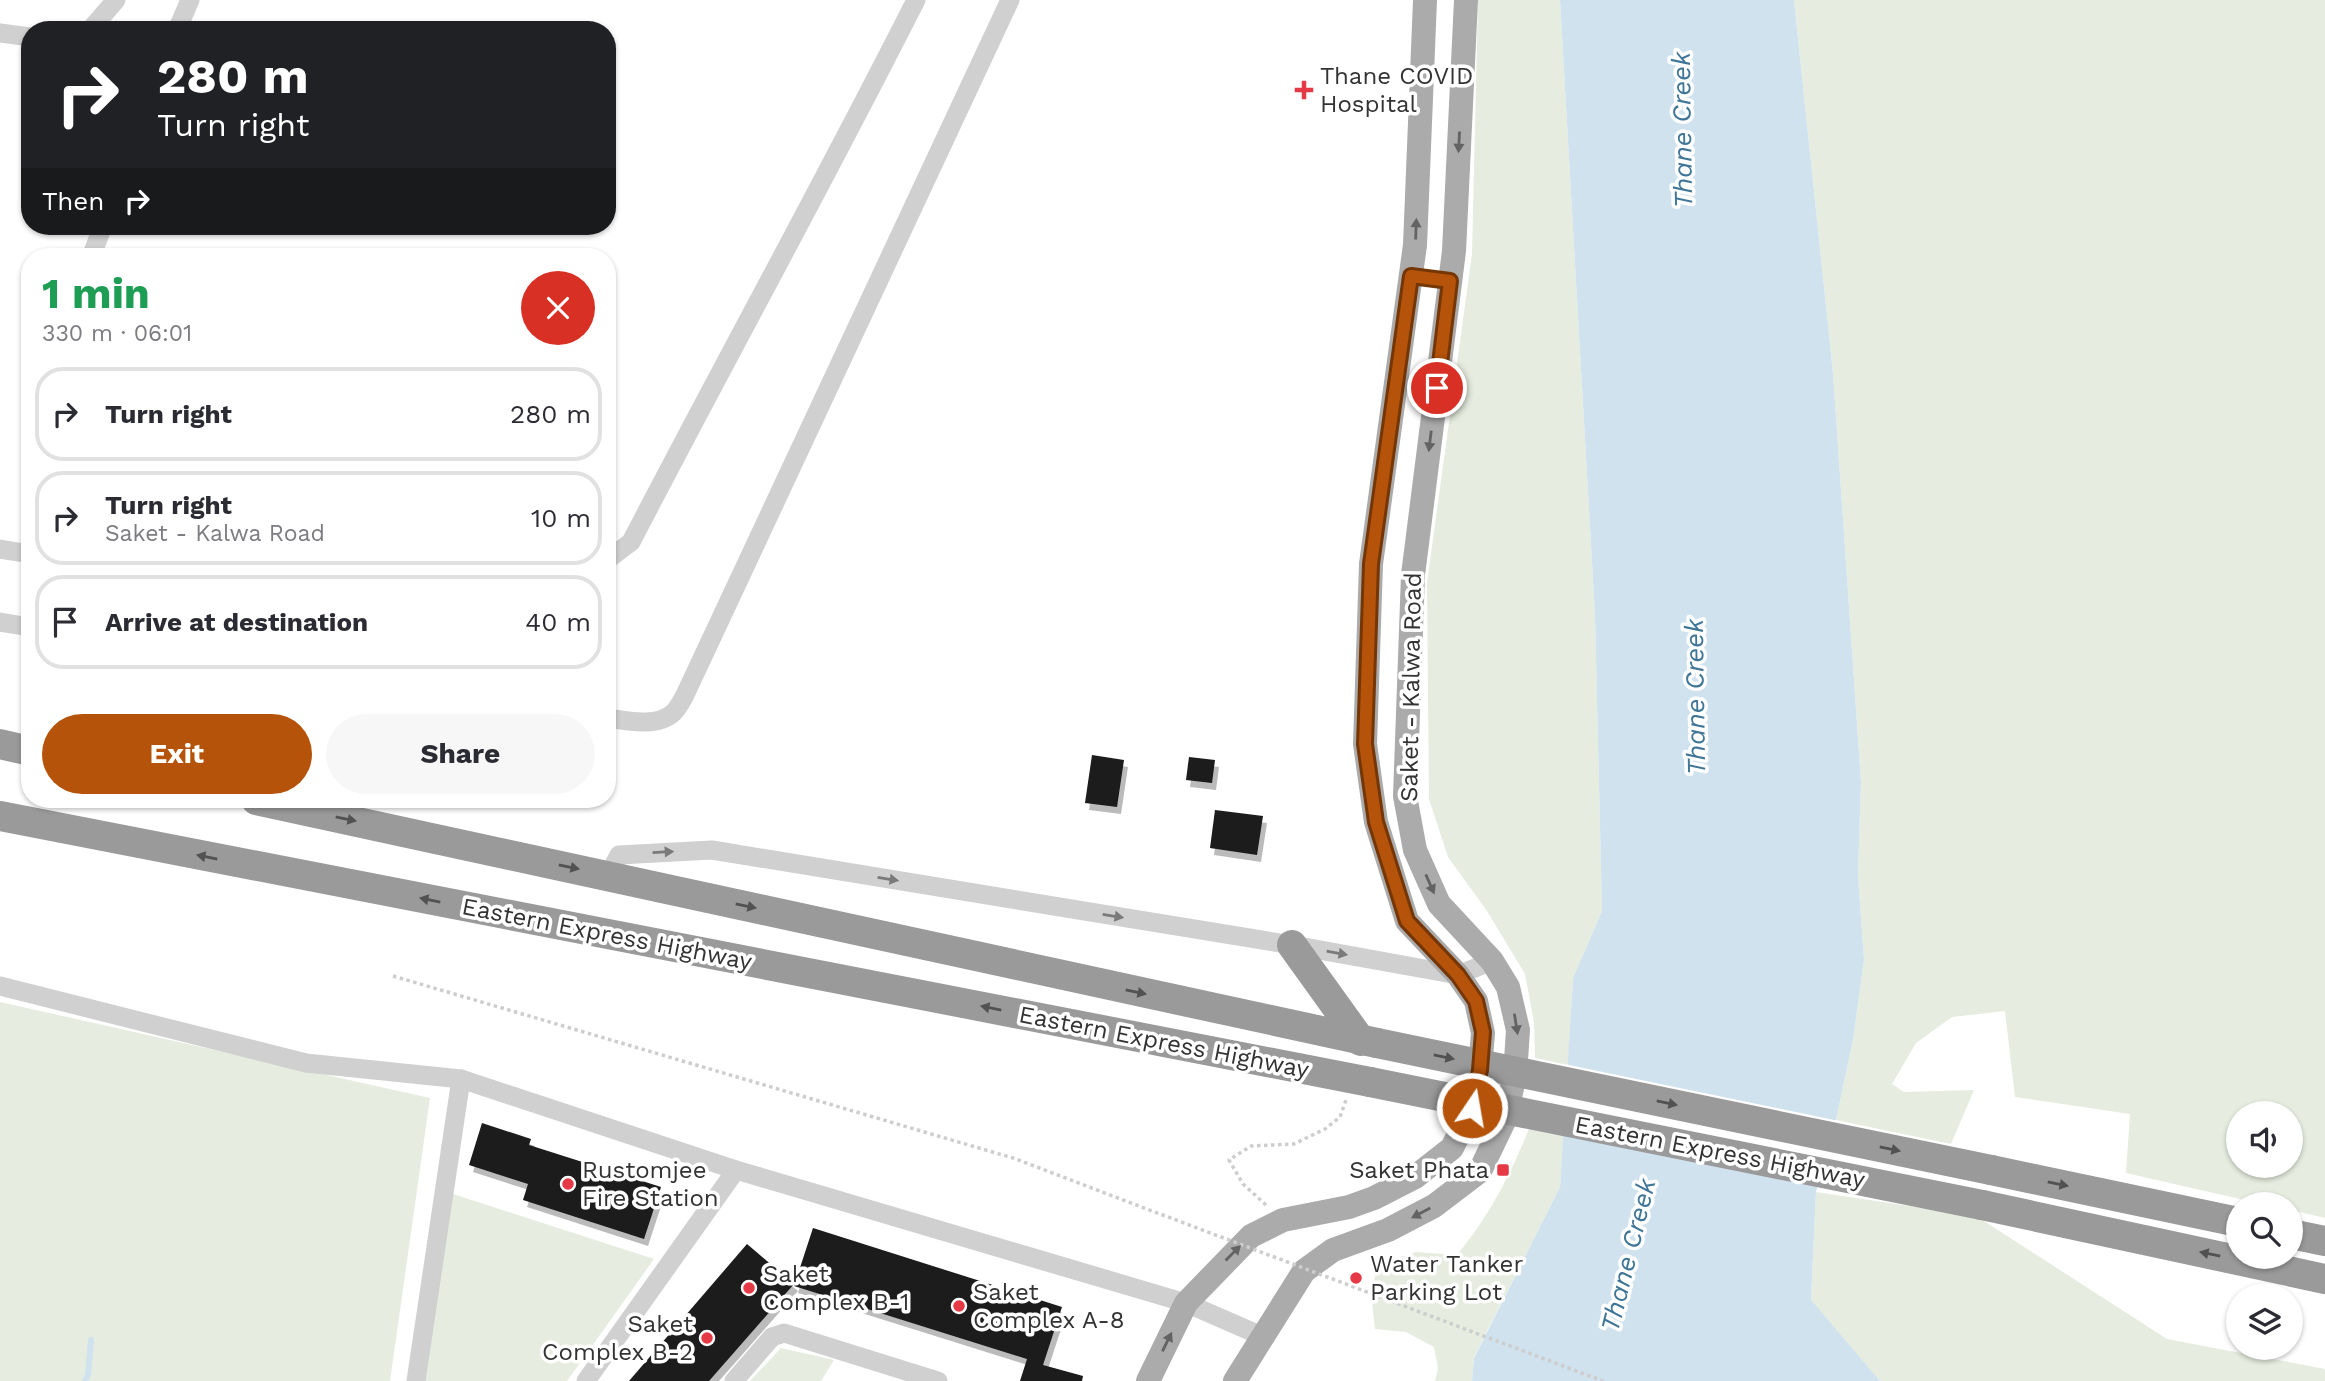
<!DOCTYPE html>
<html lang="en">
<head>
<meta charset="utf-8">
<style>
  :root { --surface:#fff; --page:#f7f7f7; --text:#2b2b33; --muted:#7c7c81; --line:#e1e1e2; --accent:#b45309 }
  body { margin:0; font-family:"Work Sans",sans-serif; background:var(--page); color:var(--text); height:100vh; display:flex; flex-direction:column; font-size:26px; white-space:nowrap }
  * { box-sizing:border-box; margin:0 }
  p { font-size:23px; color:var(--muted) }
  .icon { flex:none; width:38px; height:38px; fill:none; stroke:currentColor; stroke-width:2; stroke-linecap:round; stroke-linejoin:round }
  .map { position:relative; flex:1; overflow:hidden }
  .panel { position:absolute; left:21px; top:248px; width:595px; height:560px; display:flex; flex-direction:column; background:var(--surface); border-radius:28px; box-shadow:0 2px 5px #0004 }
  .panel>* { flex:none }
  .guide { position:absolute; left:21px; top:21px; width:595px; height:214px; border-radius:28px; box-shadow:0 2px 5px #0004; background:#202124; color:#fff; overflow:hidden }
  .fabs { position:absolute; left:2226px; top:1101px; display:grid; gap:14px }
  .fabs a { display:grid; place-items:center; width:77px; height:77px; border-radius:50%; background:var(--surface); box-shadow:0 2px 5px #0004; font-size:35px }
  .pin { position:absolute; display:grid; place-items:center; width:60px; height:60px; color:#fff; margin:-30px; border:4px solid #fff; border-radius:50%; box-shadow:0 2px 7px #0007 }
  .me { position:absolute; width:77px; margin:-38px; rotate:12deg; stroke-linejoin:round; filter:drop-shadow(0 0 5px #0008) }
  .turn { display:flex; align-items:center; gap:24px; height:147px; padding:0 21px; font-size:32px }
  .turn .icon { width:91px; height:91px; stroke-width:2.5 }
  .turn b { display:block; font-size:49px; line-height:60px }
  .then { display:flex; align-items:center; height:66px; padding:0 21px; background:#0003; gap:14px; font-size:26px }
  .round { display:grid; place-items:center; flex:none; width:74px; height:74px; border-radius:37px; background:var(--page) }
  .overview { display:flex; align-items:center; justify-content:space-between; height:119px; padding:0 21px }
  h1 { font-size:42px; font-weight:700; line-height:52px; color:#1e9e55 }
  .primary-button { display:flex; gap:14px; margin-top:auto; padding:14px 21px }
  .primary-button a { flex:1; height:80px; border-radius:42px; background:var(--accent); color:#fff; font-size:28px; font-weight:700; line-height:80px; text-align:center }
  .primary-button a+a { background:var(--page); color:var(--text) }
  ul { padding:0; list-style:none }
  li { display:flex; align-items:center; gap:21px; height:94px; margin:0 14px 10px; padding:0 7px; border:4px solid var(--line); border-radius:28px }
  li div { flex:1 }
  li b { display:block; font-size:26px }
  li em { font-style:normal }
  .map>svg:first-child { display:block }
  .green { fill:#e6ecdf; fill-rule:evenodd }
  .water { fill:#cfe2ee }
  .pier { fill:#fff }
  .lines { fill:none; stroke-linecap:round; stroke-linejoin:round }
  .stream { stroke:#cfe2ee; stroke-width:6 }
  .building { fill:#1a1a1a; filter:url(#shadow) }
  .path { stroke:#cdcdcd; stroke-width:3.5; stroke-dasharray:3.5 3.5; stroke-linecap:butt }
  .minor { stroke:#d0d0d0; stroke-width:19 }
  .major { stroke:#ababab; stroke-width:24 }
  .highway { stroke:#9a9a9a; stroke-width:30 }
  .path-bridge { stroke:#cdcdcd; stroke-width:3.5; stroke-dasharray:3.5 3.5; stroke-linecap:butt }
  .highway-bridge { stroke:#9a9a9a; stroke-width:30 }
  .oneway { fill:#636363 }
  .oneway2 { fill:#525252 }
  .oneway3 { fill:#7a7a7a }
  .route-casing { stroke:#753606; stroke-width:18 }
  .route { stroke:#b45309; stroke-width:12 }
  .poi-dot { fill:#e63946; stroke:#fff; stroke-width:2.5 }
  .labels { text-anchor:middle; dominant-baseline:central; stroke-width:7; stroke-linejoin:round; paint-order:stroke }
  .poi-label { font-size:24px; fill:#333; stroke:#fff; text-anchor:start }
  .street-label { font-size:24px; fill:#333; stroke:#fff }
  .water-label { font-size:26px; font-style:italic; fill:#3f7597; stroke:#fff }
</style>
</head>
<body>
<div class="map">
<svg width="2325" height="1381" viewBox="0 0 2325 1381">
  <defs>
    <filter id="shadow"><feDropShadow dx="4" dy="7" stdDeviation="0" flood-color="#0004"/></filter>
  </defs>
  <rect width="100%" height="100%" fill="#fff"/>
  <g class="green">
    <polygon points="1478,0 1560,0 1595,615 1602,911 1573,978 1568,1065 1535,1058 1534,1022 1525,974 1487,911 1448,857 1429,799 1427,583 1472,254"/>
    <path d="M1794,0H2325V1218L2291,1210V1204H2262L2126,1173L2130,1114L2015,1097L2005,1011L1952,1017L1916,1043L1892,1084L1904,1092L1974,1090L1951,1144L1836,1120L1853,1040L1864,960L1858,877L1861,782L1833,373ZM2238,1113H2291V1166H2238Z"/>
    <polygon points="0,1002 430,1098 390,1381 0,1381"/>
    <path d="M1531,1124L1564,1130L1560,1187L1474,1357L1472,1381H1435L1438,1368L1434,1347L1406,1332L1375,1329L1371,1293L1378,1264L1416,1252L1457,1255C1491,1214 1511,1173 1531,1124Z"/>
    <polygon points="1816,1192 1976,1216 2167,1339 2325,1369 2325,1381 1880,1381 1811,1301"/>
    <polygon points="453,1194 654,1259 567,1381 425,1381"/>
    <polygon points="781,1348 834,1360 821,1381 750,1381"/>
  </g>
  <polygon class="water" points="1560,0 1794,0 1833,373 1861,782 1858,876 1864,960 1853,1040 1836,1120 1816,1192 1811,1300 1880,1381 1472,1381 1474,1358 1560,1187 1573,978 1602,911 1595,615"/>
  <polygon class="pier" points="1564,1064 1839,1121 1822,1184 1560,1130"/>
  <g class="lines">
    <polyline class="stream" points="85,1381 88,1375 91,1340"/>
  </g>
  <g class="building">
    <polygon points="1092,755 1124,760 1117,807 1085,803"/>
    <polygon points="1189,757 1215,760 1212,783 1186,780"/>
    <polygon points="1215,810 1263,816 1257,855 1210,848"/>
    <polygon points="482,1123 531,1139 529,1145 661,1187 644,1239 523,1200 528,1184 469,1165"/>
    <polygon points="813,1228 1062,1307 1043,1365 1083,1376 1082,1381 1020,1381 1027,1359 794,1286"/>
    <polygon points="747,1244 794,1284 709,1381 629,1381"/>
  </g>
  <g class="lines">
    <g class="path">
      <polyline points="393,976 1013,1158 1168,1217"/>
      <polyline points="1266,1205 1243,1184 1229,1160 1251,1146 1294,1144 1325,1129 1340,1117 1346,1100"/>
    </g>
    <g class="minor">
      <polyline points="90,30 116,0"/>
      <polyline points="177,30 190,0"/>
      <polyline points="0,33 30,37"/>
      <polyline points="91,257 103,226"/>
      <polyline points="0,549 30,554"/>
      <path d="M607,560L631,542C725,361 824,182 916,0"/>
      <polyline points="0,622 30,627"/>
      <path d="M607,718C627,721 658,728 674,712C678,708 681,702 684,697L1010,0"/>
      <polyline points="608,876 619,855 712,850 1292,945 1458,975 1492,961"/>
      <polyline points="0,986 306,1063 461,1079 736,1170 1186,1303 1264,1337"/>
      <polyline points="416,1381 461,1079"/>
      <polyline points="586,1381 736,1170"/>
      <polyline points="734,1381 772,1337 784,1333 938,1381"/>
    </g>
    <g class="major">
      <polyline points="1148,1381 1186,1303 1251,1236 1283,1220 1349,1207 1374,1198 1415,1177 1452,1148 1472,1108 1480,1070 1483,1033 1476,1001 1458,975 1407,921 1376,822 1365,744 1371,564 1415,245 1425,0"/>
      <polyline points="1235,1381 1304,1271 1333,1250 1388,1230 1434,1206 1480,1171 1505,1119 1515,1075 1518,1030 1508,987 1492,961 1439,904 1415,850 1405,796 1413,575 1454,251 1466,0"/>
    </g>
    <g class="highway">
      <polyline points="0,744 30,751"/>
      <polyline points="256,800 1377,1043"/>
      <polyline points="0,816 1370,1082"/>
      <polyline points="1292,945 1361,1041"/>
      <polyline points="1991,1170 2238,1222"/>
      <polyline points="1982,1205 2325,1279"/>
      <polyline points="2291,1234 2325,1241"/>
    </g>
    <polyline class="path-bridge" points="1168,1217 1603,1381"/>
    <g class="highway-bridge">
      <polyline points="1377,1043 1991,1170"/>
      <polyline points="1370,1082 1982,1205"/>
    </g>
  </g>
  <defs><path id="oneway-solid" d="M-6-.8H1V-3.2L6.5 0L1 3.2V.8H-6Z" transform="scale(1.75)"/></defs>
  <g class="oneway">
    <use href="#oneway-solid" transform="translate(1459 142) rotate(93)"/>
    <use href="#oneway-solid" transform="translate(1416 229) rotate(-88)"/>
    <use href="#oneway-solid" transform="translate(1430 441) rotate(97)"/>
    <use href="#oneway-solid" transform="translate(1430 884) rotate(66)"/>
    <use href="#oneway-solid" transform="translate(1516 1024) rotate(81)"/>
    <use href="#oneway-solid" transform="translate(1421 1213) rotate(152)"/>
    <use href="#oneway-solid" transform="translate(1233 1253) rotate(-45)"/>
    <use href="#oneway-solid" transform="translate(1167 1342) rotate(-64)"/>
  </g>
  <g class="oneway2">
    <use href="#oneway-solid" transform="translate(346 819) rotate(12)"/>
    <use href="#oneway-solid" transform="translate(207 857) rotate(-169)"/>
    <use href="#oneway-solid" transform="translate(569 867) rotate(12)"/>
    <use href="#oneway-solid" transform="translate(430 900) rotate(-169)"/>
    <use href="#oneway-solid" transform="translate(746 906) rotate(12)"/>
    <use href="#oneway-solid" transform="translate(1136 992) rotate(12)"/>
    <use href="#oneway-solid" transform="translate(991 1008) rotate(-169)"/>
    <use href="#oneway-solid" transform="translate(1444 1057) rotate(12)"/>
    <use href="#oneway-solid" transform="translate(1667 1103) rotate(12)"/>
    <use href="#oneway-solid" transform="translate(1890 1149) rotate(12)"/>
    <use href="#oneway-solid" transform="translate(2058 1184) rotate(12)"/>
    <use href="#oneway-solid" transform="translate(2210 1254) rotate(-168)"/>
  </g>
  <g class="oneway3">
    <use href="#oneway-solid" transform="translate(663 852) rotate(-3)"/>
    <use href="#oneway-solid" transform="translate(888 879) rotate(9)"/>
    <use href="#oneway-solid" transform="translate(1113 916) rotate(9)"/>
    <use href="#oneway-solid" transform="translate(1337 953) rotate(10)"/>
  </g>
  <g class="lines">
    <g class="route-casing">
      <polyline id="route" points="1437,388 1450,281 1411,276 1371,564 1365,744 1376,822 1407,921 1458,975 1476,1001 1483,1032 1480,1070 1472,1108"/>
    </g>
    <use href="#route" class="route"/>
  </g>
  <g class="poi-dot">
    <path d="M1300.5 79.5h7v7h7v7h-7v7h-7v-7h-7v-7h7z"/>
    <rect x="1496" y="1163" width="14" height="14" rx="3.5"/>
    <circle cx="568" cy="1184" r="7"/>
    <circle cx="1356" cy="1278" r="7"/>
    <circle cx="749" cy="1288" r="7"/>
    <circle cx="959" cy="1306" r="7"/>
    <circle cx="707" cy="1338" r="7"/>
  </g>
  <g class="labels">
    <g class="poi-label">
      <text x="1320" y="76">Thane COVID<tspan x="1320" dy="28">Hospital</tspan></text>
      <text x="582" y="1170">Rustomjee<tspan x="582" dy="28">Fire Station</tspan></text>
      <text x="1489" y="1170" text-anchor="end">Saket Phata</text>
      <text x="1370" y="1264">Water Tanker<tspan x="1370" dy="28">Parking Lot</tspan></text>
      <text x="763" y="1274">Saket<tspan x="763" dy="28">Complex B-1</tspan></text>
      <text x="973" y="1292">Saket<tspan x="973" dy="28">Complex A-8</tspan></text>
      <text x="693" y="1324" text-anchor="end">Saket<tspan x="693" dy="28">Complex B-2</tspan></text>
    </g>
    <g class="street-label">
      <text transform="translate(1411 687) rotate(-89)">Saket - Kalwa Road</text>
      <text transform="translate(607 934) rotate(11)">Eastern Express Highway</text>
      <text transform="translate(1164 1042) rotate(11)">Eastern Express Highway</text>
      <text transform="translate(1720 1152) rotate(11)">Eastern Express Highway</text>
    </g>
    <g class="water-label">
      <text transform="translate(1682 130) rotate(-91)">Thane Creek</text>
      <text transform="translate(1695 697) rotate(-91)">Thane Creek</text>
      <text transform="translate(1628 1255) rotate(-76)">Thane Creek</text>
    </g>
  </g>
</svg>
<div class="fabs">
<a><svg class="icon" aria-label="sound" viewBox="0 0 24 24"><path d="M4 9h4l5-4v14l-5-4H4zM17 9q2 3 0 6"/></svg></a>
<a><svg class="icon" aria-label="search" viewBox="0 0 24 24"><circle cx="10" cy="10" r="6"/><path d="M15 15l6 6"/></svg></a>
<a><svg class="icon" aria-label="layers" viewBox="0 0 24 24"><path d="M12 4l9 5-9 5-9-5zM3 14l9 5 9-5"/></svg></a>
</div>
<div class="pin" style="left:1437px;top:388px;background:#d93025"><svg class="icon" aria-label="arrive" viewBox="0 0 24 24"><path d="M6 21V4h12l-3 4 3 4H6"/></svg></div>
<svg class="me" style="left:1472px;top:1108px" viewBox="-20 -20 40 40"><circle r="17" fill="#b45309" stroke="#fff" stroke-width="3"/><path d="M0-11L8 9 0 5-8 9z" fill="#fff"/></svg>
<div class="guide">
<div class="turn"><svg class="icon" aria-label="right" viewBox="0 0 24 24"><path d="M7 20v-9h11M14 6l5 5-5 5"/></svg><div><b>280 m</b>Turn right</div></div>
<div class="then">Then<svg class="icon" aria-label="right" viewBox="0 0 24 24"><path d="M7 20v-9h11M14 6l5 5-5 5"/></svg></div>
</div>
<section class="panel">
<div class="overview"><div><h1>1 min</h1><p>330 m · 06:01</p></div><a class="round" style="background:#d93025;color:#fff"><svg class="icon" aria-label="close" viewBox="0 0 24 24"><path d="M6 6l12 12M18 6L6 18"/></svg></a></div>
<ul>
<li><svg class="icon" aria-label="right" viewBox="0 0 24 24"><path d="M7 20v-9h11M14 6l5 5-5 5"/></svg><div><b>Turn right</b></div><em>280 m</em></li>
<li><svg class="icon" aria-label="right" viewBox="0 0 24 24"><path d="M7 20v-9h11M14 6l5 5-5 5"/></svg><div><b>Turn right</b><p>Saket - Kalwa Road</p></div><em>10 m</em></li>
<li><svg class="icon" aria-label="arrive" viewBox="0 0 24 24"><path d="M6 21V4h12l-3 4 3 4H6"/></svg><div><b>Arrive at destination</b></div><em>40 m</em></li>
</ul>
<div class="primary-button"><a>Exit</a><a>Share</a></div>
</section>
</div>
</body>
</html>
